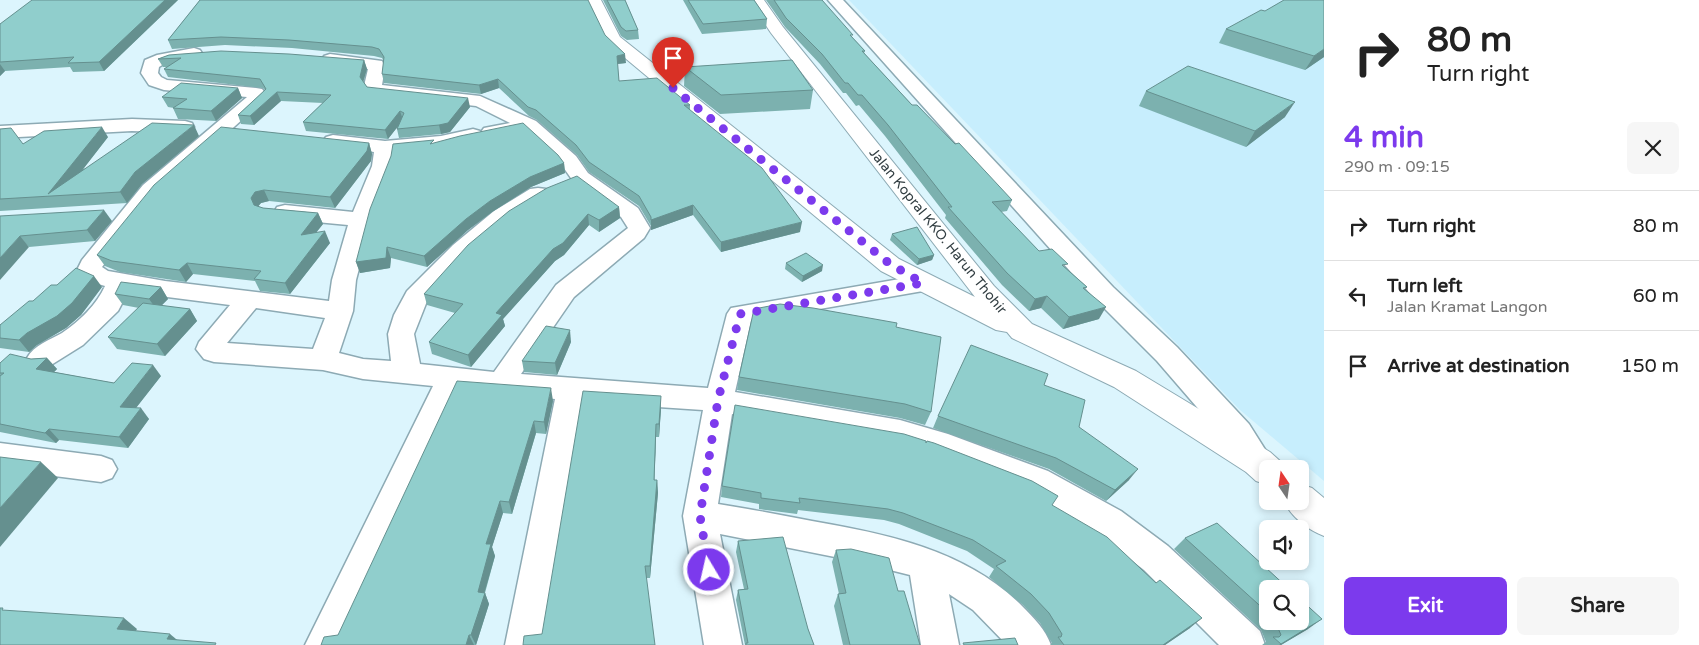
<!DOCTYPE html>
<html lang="en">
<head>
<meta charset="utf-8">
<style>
  :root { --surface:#fff; --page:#f6f6f6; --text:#222; --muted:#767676; --line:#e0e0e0; --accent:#7c3aed }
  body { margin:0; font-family:"Varela Round",sans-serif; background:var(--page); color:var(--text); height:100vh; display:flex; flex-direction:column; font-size:19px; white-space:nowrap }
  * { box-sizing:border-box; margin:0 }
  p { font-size:16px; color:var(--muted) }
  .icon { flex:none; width:28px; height:28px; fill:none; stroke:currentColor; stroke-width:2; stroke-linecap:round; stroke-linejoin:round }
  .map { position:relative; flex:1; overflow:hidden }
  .details { display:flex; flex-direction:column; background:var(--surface); width:375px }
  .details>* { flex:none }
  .top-card { background:#fff; color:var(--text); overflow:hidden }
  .needle { width:32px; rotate:347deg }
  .fabs { position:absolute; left:1259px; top:460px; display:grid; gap:10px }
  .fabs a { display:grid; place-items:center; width:50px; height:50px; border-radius:8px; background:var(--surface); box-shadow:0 2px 8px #0003; font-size:25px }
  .pin { position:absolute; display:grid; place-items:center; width:42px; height:42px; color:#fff; margin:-51px -21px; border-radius:50% 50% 50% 0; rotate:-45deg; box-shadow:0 0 5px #0007 }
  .pin .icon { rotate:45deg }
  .me { position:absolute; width:55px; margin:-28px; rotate:351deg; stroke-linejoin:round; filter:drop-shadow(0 0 4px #0008) }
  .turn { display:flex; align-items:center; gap:18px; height:105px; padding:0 20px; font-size:22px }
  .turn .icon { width:65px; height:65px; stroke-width:2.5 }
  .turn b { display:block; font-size:35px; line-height:42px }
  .round { display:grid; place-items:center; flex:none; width:52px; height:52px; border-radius:8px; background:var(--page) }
  .summary { display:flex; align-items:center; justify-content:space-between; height:85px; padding:0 20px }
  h1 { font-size:30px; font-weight:700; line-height:38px; color:var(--accent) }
  .primary-button { display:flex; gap:10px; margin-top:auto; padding:10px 20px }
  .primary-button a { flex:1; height:58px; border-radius:8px; background:var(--accent); color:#fff; font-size:20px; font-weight:700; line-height:58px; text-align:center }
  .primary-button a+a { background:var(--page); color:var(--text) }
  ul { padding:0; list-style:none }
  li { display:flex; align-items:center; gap:15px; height:70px; padding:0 20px; border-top:1px solid var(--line) }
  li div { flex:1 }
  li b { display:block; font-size:19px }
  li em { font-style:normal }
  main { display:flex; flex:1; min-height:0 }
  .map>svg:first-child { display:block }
  .built { fill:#c7eefd }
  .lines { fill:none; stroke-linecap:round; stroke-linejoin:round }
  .street-casing { stroke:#8daab4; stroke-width:3 }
  .secondary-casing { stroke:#8daab4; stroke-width:2 }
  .street { fill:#fff; fill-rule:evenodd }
  .secondary { fill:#fff; fill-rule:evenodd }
  .wall { fill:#7cb1af }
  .shaded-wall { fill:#65908f }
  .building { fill:#90cecc; stroke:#65908f }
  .route { stroke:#7c3aed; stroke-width:9; stroke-dasharray:0 16.2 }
  .labels { text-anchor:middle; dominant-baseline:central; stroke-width:5; stroke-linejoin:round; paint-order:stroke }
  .street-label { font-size:14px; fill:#323e42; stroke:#fff }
</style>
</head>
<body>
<main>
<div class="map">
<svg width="1324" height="645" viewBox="0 0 1324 645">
  <rect width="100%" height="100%" fill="#dcf5fd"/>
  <polygon class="built" points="849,0 1324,0 1324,481 1240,410"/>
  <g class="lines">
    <g class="street-casing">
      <g id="street">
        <polygon points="828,0 843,0 1113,287 1177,347 1249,424 1273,462 1268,471 1257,475 1246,471 1227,442 1157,361 1095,299"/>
        <path d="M194,48L200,50L202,53L200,56L167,62L159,67L158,73L161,77L167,80L256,88L262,89L268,96L159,195L102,267L108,271L165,281L329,301L332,280L348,225L285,219L277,217L274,212L277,207L285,205L353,212L372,166L374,152L326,145L323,141L326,137L333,135L385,141L441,136L473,129L480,131L483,135L480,139C451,146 423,149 394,152L392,166L372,219L356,280L353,311L339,353L363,359L391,361L388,334L394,315L407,291L453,245L494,211L530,189L538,188L546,189L549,194L546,199L510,221L469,255L427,301L414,334L420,364L494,372L556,285L628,228L621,217L573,181L561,164L525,131L491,138L484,136L481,132L484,128L510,123L476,106L370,94L364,86L368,69L330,64L324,62L322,59L324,56L330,54L382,61L385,67L382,85L480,96L536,121L576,156L588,173L638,208L650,228L644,238L574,297L521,374L708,388L727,314L731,308L923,275L932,277L935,283L932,289L923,291L751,321L735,392L900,420L948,434L1048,471L1121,511L1168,546L1260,631L1265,645H1219L1144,570L1097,533L1026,491L930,453L900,444L732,414L718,504C750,509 781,515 812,521C887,534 966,550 1022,606C1034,618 1045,629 1051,645H1007L973,610L949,594L959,645H921L910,575L850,560L720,534L742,645H704L683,516L703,410L583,402L543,645H505L555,399L460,390L344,645H305L433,386L363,379L323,370L214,362L204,359L196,349L199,342L230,305L128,292L118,311L83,345L51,365L41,368L31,365L27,358C34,345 50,340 62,333C79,322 97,304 105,286C94,283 83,280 77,270L82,260L143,185L247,97L164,90L149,85L141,73L145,60L157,55ZM256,308L325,318L313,349L227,343Z"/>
        <polygon points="132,119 185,121 192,123 194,127 192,131 185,133 132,131 0,138 0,126"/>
        <polygon points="0,443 101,456 112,460 117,469 112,478 101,482 0,469"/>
      </g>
    </g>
    <g class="secondary-casing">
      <g id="secondary">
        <polygon points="587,0 601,0 620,37 899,259 975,297 771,33 749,0 764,0 783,27 994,286 1032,324 1136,371 1270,452 1280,461 1284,469 1268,469 1268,485 1256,481 1246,472 1114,387 1012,338 1007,332 996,330 881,271 607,43"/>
        <path d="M1300,484L1312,488L1324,498V536C1308,530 1291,517 1284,501H1300Z"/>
      </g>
    </g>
    <use href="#street" class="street"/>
    <use href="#secondary" class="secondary"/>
  </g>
  <g class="wall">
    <polygon points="178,0 104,71 73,72 70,67 5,71 0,76 0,24"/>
    <polygon points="200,0 605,35 626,63 617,64 619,81 690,105 690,111 800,232 721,252 693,215 651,230 651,226 639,206 589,172 577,155 537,120 529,116 499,88 481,94 384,83 382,74 384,61 382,58 374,56 292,48 225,45 172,49 168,40"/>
    <polygon points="603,0 625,0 638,30 639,39 627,40 621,36"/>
    <polygon points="683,0 754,0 767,19 766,29 702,34"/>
    <polygon points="766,0 822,0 852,37 865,51 864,53 912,105 955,144 1012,200 1007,211 1001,212 1039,251 1066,268 1087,287 1085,289 1099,319 1063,329 1041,308 1029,311 1002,285 945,218 946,215 885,136 859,105 856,106 846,93 843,93 820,64 785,27"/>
    <polygon points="1226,29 1324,57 1305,70 1219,43"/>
    <polygon points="169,55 364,60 367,69 363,82 367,87 470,107 450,132 441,134 399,138 397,129 398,126 388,139 306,131 303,122 323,103 281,101 254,125 241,124 238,115 265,90 263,88 168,77 164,69 167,67 163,67 158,59"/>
    <polygon points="685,67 813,90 810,109 720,114 684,86"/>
    <polygon points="238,88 242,98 216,121 178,119 173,108 174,108 168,107 162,97"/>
    <polygon points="1146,91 1285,117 1246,147 1139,106"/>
    <polygon points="0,129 23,144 108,137 83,169 199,136 142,184 127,203 0,211"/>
    <polygon points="369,143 372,154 371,161 335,208 269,201 261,203 258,206 263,208 318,213 323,224 316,233 330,243 290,294 260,291 255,281 193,274 186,282 120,272 105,266 97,255"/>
    <polygon points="434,143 564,163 565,173 531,187 492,212 468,230 427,267 391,258 390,268 360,273 356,262"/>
    <polygon points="619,207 620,218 599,232 589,225 564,255 555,261 503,319 505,326 471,367 432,354 429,342 455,313 427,305 424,294 509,211"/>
    <polygon points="0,216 112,221 95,241 29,247"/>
    <polygon points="892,234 934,255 932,260 917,265 890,240"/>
    <polygon points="786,263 822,271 802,282 785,269"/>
    <polygon points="102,287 81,315 66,328 37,345 29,352 0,348 0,325"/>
    <polygon points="161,287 168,299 161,306 190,309 197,321 165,356 117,349 108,337 139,308 123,305 115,294"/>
    <polygon points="896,327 931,412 925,425 900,418 737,390 739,377"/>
    <polygon points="571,342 557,375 524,372 522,361"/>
    <polygon points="47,358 57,369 54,372 114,383 161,376 136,408 149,419 128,448 59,440 56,443 0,432 0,363 31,359"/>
    <polygon points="1044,385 1079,427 1129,480 1106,501 1049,469 933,428 938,416"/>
    <polygon points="553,401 546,434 536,433 512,514 503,513 492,547 495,556 485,593 489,604 476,645 321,645 338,635"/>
    <polygon points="661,409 659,437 656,437 654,480 657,480 658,493 650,578 647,578 542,634"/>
    <polygon points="722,486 1052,505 1190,628 1165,645 1050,645 1052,643 1040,623 1023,605 989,577 994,569 967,551 899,524 884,520 798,510 797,514 759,509 759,504 721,497"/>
    <polygon points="1185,538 1268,589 1268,621 1300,621 1308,629 1281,645 1262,645 1266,642 1261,630 1174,549"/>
    <polygon points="738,541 808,629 814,645 745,645 736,600 738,590 744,589 736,552"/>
    <polygon points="836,550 898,591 920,645 843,645 834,606 838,594 839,594 832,562"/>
  </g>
  <g class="shaded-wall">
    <polygon points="165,0 178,0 104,71 99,62"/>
    <polygon points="1324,49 1324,57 1305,70 1314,56"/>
    <polygon points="625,54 626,63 617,64 617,56"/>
    <polygon points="364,60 367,69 362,86 360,77"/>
    <polygon points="0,64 5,71 0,76"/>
    <polygon points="498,79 499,88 481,94 479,85"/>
    <polygon points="238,88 242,98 216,121 211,111"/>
    <polygon points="277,92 281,101 254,125 250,116"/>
    <polygon points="468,98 470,107 450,132 441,134 439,125"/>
    <polygon points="1295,102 1285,117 1246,147 1255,131"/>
    <polygon points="400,111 403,120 388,139 385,130"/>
    <polygon points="194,125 199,136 142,184 127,203 120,192 135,172"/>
    <polygon points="102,127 108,137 63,195 48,194"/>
    <polygon points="369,143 372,154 371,161 335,208 330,197"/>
    <polygon points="564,163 565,173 531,187 492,212 468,230 427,267 424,256 466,219 490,201 530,177"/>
    <polygon points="264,190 269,201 261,203 256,209 251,198 255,192"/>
    <polygon points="693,205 693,215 651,230 651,220"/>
    <polygon points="619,207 620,218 599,232 599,220"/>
    <polygon points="104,210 112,221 95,241 87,230"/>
    <polygon points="318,213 323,224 305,246 301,235"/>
    <polygon points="588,214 589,225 564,255 555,261 503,319 505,326 471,367 468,355 496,313 553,249"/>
    <polygon points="802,222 800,232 721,252 721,242"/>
    <polygon points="325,231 330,243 290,294 285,283"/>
    <polygon points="20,236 29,247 0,280 0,258"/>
    <polygon points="387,247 391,258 390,268 360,273 356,262"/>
    <polygon points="934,255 932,260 917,265 919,259"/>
    <polygon points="187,263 193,274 186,282 179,270"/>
    <polygon points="823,265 822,271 802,282 803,276"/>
    <polygon points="94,276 102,287 81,315 66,328 37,345 29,352 19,340"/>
    <polygon points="161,287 168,299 157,310 149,299"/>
    <polygon points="1047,296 1041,308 1029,311 1035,299"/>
    <polygon points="1106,307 1099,319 1063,329 1069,317"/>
    <polygon points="190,309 197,321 165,356 157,344"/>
    <polygon points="570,330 571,342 557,375 555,363"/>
    <polygon points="47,358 57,369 46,380 36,369"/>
    <polygon points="153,365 161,376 128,418 120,407"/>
    <polygon points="551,388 553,401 546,434 544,422"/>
    <polygon points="661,396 661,409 659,437 659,424"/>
    <polygon points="141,408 149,419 128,448 119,437"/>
    <polygon points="534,421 536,433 512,514 509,502"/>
    <polygon points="656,424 656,437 654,492 654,480"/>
    <polygon points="49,429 59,440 56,443 45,433"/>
    <polygon points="41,462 58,478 0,547 0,508"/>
    <polygon points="1138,469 1129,480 1106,501 1115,490"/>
    <polygon points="657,480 658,493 650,578 650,566"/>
    <polygon points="500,501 503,513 492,547 495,556 482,601 485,593 489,604 476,645 471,635 478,592 486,544"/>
    <polygon points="124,618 137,629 130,640 117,629"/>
    <polygon points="1202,618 1190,628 1165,645 1163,645"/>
    <polygon points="1322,619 1308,629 1281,645 1279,645"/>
    <polygon points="170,634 182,644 167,639"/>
    <polygon points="469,635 474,645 466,645"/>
  </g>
  <g class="building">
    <polygon points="32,0 165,0 99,62 68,63 74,57 0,62 0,24"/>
    <polygon points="200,0 588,0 605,35 625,54 617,56 619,81 657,78 690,105 684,105 762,168 802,222 721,242 693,205 651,220 651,217 639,196 589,162 576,145 536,110 528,107 498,79 479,85 382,74 384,57 379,49 372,47 289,40 221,37 168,40"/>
    <polygon points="607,0 625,0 638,30 626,31 621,27"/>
    <polygon points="688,0 754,0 767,19 703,24"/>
    <polygon points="774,0 822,0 853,35 850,35 865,51 862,51 912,105 917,105 955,144 959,143 1012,200 992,202 1039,251 1052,249 1068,264 1062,265 1087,287 1083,288 1106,307 1069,317 1047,296 1035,299 1007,273 948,207 952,207 888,125 862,95 858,95 848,83 845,83 822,54 786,18"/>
    <polygon points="1284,0 1324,0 1324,49 1314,56 1226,29 1261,10 1265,11"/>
    <polygon points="221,51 289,54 364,60 360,77 367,87 468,98 448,123 439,125 397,129 404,113 400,111 385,130 303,122 331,95 277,92 250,116 238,115 266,89 260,79 164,69 181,58 158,59 169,55"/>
    <polygon points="792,60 813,90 721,95 685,67"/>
    <polygon points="1188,66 1295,102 1255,131 1146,91"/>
    <polygon points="181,83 238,88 211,111 173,108 187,99 162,97"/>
    <polygon points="152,123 194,125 135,172 120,192 0,199 0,129 11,128 23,144 44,131 102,127 48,194"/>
    <polygon points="523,123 558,155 564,163 530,177 490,201 466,219 424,256 387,247 386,258 356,262 370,209 391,156 393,144 434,140 430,144 460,136"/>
    <polygon points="221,127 369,143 367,151 330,197 264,190 255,192 251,198 254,205 263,208 318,213 301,235 325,231 285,283 254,279 261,271 187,263 179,270 112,261 97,255 154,185"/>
    <polygon points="577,176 619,207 599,220 588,214 563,243 553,249 496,313 502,315 468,355 429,342 463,304 424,294 468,245 509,211 547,188"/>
    <polygon points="104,210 87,230 20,236 0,258 0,216"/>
    <polygon points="917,227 934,255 919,259 892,234"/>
    <polygon points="806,253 823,265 803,276 786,263"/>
    <polygon points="76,268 94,276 72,303 57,316 27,333 19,340 0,338 0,325 29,301 33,301 51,285 57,285"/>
    <polygon points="121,282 161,287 149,299 115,294"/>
    <polygon points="143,303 190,309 157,344 108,337"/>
    <polygon points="780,304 813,308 897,323 896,327 941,337 931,412 905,404 739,377 754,309"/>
    <polygon points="546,326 570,330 555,363 522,361"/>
    <polygon points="971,345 1048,374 1044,385 1085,400 1079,427 1138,469 1115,490 1056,458 938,416"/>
    <polygon points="10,354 31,359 47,358 36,369 114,383 132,363 153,365 120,407 141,408 119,437 49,429 45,433 0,424 0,376 4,373 0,373 0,363"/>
    <polygon points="457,381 551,388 544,422 534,421 509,502 500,501 486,544 491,544 478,592 485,593 471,635 469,635 466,645 321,645 324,637 338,635"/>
    <polygon points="583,391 661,396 659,424 656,424 654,480 657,480 650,566 645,566 655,645 523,645 524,636 542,634"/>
    <polygon points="735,405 904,434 926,441 926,443 927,441 934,443 1032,481 1058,496 1052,505 1107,537 1156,583 1160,580 1202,618 1163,645 1064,645 1058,637 1061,637 1062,634 1049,613 1031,594 996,566 1006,561 973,540 903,513 888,509 799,498 800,503 761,498 761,493 722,486"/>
    <polygon points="0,457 41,462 0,508"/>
    <polygon points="1217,523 1289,589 1268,589 1268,613 1185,538"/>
    <polygon points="783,537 808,629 814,645 746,645 746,643 748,643 738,590 748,589 738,541"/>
    <polygon points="851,549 889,558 898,591 904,591 920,645 850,645 838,594 846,593 836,550"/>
    <polygon points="1300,599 1322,619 1281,644 1273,637 1279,637 1281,635 1275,621 1300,621"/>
    <polygon points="0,608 3,608 2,610 124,618 117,629 170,634 167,639 216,643 215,645 0,645"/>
    <polygon points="1015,638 1018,645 964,645 963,643"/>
  </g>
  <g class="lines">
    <polyline class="route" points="673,88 890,264 923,283 740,314 718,400 700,516 709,570"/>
  </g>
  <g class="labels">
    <g class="street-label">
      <text transform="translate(938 231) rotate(51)">Jalan Kopral KKO. Harun Thohir</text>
    </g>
  </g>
</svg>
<div class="fabs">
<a><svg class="needle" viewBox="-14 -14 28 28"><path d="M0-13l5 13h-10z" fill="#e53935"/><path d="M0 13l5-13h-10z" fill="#767676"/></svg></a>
<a><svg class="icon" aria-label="sound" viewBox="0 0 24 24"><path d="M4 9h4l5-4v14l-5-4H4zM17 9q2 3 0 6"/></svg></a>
<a><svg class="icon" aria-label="search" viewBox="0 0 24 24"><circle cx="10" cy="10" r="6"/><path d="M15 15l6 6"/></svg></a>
</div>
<div class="pin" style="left:673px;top:88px;background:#d93025"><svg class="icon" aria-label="arrive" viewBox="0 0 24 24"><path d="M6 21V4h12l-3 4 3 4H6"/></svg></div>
<svg class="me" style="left:709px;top:570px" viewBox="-20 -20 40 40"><circle r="17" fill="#7c3aed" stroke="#fff" stroke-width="3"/><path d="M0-11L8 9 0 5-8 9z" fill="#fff"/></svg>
</div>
<section class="details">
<div class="top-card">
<div class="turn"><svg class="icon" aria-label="right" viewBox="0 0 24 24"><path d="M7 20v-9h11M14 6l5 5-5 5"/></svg><div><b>80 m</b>Turn right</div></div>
</div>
<div class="summary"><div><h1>4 min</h1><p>290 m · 09:15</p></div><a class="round"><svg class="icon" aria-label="close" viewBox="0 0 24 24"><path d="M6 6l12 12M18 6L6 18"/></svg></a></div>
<ul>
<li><svg class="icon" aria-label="right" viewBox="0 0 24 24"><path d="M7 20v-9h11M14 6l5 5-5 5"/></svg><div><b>Turn right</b></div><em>80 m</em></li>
<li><svg class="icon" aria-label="left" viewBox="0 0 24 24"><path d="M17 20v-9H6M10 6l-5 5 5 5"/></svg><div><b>Turn left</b><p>Jalan Kramat Langon</p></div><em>60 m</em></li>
<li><svg class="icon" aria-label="arrive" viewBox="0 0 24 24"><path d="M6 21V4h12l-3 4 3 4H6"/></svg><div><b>Arrive at destination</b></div><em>150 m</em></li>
</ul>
<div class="primary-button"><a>Exit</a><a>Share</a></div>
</section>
</main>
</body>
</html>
